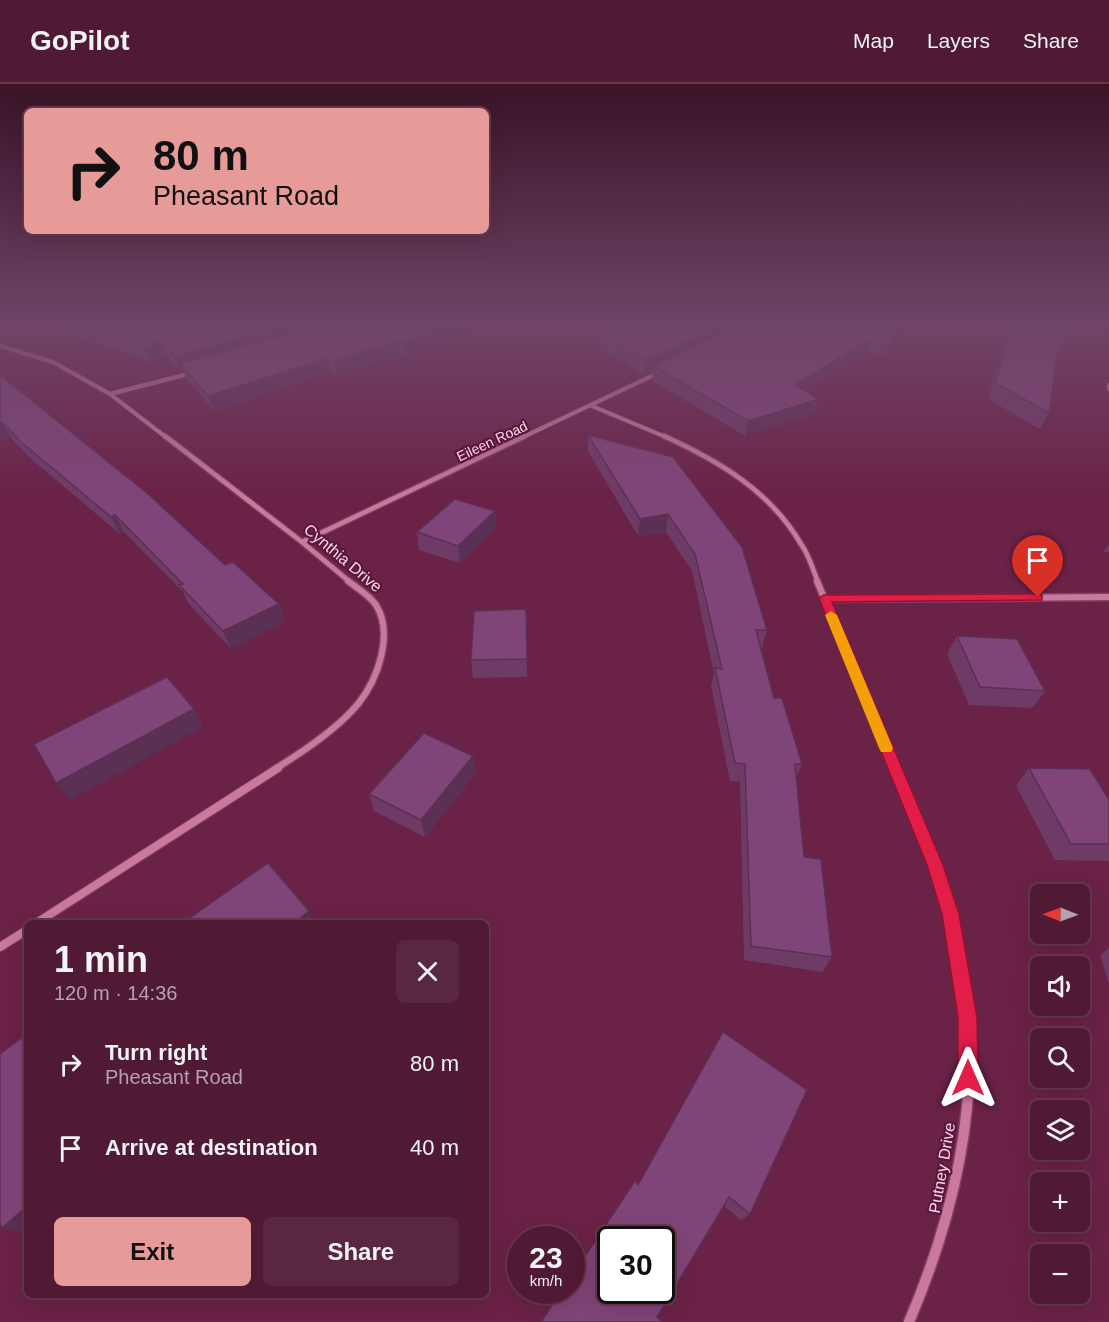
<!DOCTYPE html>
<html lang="en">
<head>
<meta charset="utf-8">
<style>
  :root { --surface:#501a34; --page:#5a2740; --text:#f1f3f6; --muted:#b4a1ac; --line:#67384f; --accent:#e69b98 }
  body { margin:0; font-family:Arial,sans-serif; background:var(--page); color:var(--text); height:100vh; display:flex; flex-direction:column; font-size:22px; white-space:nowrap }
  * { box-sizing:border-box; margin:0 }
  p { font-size:20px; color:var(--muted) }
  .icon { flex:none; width:33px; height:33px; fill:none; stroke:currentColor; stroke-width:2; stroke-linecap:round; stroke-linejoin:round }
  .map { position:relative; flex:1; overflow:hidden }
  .details { position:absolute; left:24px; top:836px; width:465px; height:378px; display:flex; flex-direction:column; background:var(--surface); border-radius:9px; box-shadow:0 6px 24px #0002,0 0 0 2px var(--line) }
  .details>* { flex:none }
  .top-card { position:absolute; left:24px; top:24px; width:465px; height:126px; border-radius:9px; box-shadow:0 6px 24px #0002,0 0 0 2px var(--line); background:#e69b98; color:#111; overflow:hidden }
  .needle { width:39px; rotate:271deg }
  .buttons { position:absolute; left:1030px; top:800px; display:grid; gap:12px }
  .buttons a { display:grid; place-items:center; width:60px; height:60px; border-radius:9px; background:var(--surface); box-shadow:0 6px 24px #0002,0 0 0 2px var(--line); font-size:30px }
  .speed { position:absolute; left:507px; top:1142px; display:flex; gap:12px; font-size:30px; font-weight:700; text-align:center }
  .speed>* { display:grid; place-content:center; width:78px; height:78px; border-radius:50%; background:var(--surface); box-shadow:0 6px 24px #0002,0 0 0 2px var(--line); line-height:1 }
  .speed small { font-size:15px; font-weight:400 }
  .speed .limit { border:3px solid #111; border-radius:9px; background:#fff; color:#111 }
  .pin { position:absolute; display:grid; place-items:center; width:51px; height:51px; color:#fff; margin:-62px -26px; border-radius:50% 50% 50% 0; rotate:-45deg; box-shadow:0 0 6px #0007 }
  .pin .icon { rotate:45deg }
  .me { position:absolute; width:66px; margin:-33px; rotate:0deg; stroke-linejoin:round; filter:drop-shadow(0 0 4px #0008) }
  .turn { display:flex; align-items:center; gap:21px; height:126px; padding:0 30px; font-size:27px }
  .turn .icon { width:78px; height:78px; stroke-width:2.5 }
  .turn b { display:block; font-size:42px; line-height:51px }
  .round { display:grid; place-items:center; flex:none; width:63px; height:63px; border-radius:9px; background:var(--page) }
  .summary { display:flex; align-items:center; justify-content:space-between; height:102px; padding:0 30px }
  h1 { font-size:36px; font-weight:700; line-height:45px }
  .action { display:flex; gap:12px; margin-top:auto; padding:12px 30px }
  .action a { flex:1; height:69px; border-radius:9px; background:var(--accent); color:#111; font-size:24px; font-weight:700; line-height:69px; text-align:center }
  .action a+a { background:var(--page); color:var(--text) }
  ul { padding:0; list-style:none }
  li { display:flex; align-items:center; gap:18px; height:84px; padding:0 30px }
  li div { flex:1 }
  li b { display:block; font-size:22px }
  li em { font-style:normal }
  header { display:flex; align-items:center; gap:36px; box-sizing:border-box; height:84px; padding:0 30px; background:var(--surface); border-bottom:2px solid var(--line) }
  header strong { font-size:28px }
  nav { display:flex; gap:33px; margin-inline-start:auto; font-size:21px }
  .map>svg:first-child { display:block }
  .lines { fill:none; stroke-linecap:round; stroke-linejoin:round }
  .minor-far4-casing { stroke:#804265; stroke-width:5 }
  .minor-far3-casing { stroke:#804265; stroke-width:7 }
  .minor-far2-casing { stroke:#804265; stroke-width:9 }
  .minor-far1-casing { stroke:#804265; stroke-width:10 }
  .minor-casing { stroke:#804265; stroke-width:13 }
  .minor-far4 { stroke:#ca799d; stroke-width:4 }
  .minor-far3 { stroke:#ca799d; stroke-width:4.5 }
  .minor-far2 { stroke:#ca799d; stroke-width:6 }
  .minor-far1 { stroke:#ca799d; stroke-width:8 }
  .minor { stroke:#ca799d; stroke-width:10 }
  .wall { fill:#6e3b67 }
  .shaded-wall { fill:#5a3054 }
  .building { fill:#804578; stroke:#5a3054; stroke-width:1.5; fill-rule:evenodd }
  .route { fill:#e11d48; stroke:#92132f; stroke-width:1.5 }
  .slow { fill:#f59e0b }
  .labels { text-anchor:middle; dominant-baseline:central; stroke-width:4.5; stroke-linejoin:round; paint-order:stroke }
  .far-street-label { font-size:14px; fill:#fdd9e8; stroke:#5d163c }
  .street-label { font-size:16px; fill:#fdd9e8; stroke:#5d163c }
</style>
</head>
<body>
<header>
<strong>GoPilot</strong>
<nav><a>Map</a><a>Layers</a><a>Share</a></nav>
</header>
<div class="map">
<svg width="1109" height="1238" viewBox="0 0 1109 1238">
  <rect width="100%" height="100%" fill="#6a2246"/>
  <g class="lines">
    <g class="minor-far4-casing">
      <g id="minor-far4">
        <polyline points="0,262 53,278 110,310 167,354"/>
        <polyline points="1109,301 1109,305"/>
        <polyline points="110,310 192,289"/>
        <polyline points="592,322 668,354"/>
        <polyline points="521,354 658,289"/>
      </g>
    </g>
    <g class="minor-far3-casing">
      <g id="minor-far3">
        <polyline points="165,352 302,458 350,498"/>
        <path d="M664,352C719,377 770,407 801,460C809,471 813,486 818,498"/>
        <polyline points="302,458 525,352"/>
      </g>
    </g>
    <g class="minor-far2-casing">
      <g id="minor-far2">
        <polyline points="817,497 895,685"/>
        <polyline points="824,515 1109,513"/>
        <path d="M275,685C301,669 339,643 358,620C378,595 394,550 376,521C370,512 357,504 348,497"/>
      </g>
    </g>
    <g class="minor-far1-casing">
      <g id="minor-far1">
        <path d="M895,684C928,765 959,838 967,927"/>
        <polyline points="38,838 278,684"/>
        <polyline points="0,863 27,846"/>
      </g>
    </g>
    <g class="minor-casing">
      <path id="minor" d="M909,1238C951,1139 978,1033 967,925"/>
    </g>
    <use href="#minor-far4" class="minor-far4"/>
    <use href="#minor-far3" class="minor-far3"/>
    <use href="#minor-far2" class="minor-far2"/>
    <use href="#minor-far1" class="minor-far1"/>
    <use href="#minor" class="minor"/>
  </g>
  <g class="wall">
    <polygon points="44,241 483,241 406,274 399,271 338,292 331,288 214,327 186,294 183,286 180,287 167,271 150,278"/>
    <polygon points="904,241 884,272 867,268 805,306 819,315 815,329 745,352 652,296 653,287 644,291 598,263 599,250"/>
    <polygon points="1012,241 1057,272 1049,329 1040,345 988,315 1007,253"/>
    <polygon points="0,291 225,481 279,520 286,537 231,565 188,519 183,508 124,448 120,450 29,373 11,354 0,357"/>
    <polygon points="588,351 673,373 767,546 762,564 761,564 774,614 802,680 796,694 804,773 832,873 822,888 744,876 740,697 730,697 711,602 714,589 692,487 666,448 638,452 588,367"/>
    <polygon points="495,427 496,444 460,479 419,466 417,448"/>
    <polygon points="1109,460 1109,468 1103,468"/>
    <polygon points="526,525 527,593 473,594 471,576"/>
    <polygon points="957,552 1045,607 1032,624 969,621 947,570"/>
    <polygon points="473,672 476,689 425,753 374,727 369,710"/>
    <polygon points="1029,684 1109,716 1109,777 1055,776 1016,702"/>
    <polygon points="1109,864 1109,900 1100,871"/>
    <polygon points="723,948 750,1130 741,1136 724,1122 541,1238 638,1101"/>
  </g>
  <g class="shaded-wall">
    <polygon points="292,241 346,241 180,279 183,286 180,287 174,272"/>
    <polygon points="449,241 483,241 406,274 404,260"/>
    <polygon points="723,241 748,241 653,282 653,287 644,291 645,277"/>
    <polygon points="900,241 904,241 884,272 889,259"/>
    <polygon points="871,254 867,268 791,315 795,301"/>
    <polygon points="161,257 167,271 150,278 144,264"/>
    <polygon points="397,257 399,271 338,292 334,277"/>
    <polygon points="328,274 331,288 214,327 208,312"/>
    <polygon points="819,315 815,329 745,352 748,337"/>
    <polygon points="2,338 11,354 0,357 0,339"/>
    <polygon points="495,427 496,444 460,479 458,462"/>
    <polygon points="668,430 666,448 638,452 640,435"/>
    <polygon points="115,431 124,448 120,450 111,433"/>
    <polygon points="279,520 286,537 231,565 223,547"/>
    <polygon points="194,625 203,643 71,716 56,699"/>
    <polygon points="473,672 476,689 425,753 421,736"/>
    <polygon points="309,827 315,838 295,838"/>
    <polygon points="27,1122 27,1149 26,1150 2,1144"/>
  </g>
  <g class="building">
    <polygon points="78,241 292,241 174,272 161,257 144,264"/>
    <polygon points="323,241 449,241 404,260 397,257 334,277 328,274 208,312 180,279"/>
    <polygon points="620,241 723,241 645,277 599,250"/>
    <polygon points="740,241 900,241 889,259 871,254 795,301 819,315 748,337 653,282"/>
    <polygon points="1012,241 1071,241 1057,272 1049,329 995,299"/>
    <polygon points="0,291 147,409 225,481 233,478 279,520 223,547 179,501 183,500 115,431 111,433 20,357 2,338 0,339"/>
    <polygon points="588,351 673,373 742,463 767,546 756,546 774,614 782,614 802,680 795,680 804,773 821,775 832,873 751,862 745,680 735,679 715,584 722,585 695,470 668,430 640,435"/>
    <polygon points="455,415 495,427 458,462 417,448"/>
    <polygon points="526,525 527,575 471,576 474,527"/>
    <polygon points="957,552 1017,555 1045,607 980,603"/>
    <polygon points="167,593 194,625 56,699 34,660"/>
    <polygon points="424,649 473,672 421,736 369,710"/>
    <polygon points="1029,684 1090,685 1109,716 1109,760 1071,760"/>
    <polygon points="268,779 309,827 295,838 184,838"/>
    <path d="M723,948L807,1006L750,1130L729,1113L657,1233L662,1238H541L562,1206H572V1192L635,1097L638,1101ZM610,1155H662V1206H610Z"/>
    <polygon points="27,950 27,1122 2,1144 0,1140 0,970"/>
  </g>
  <linearGradient id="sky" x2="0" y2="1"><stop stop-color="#3a1326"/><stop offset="0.58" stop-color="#704468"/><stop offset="1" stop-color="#704468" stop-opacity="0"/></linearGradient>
  <rect width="1109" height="415" fill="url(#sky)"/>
  <polygon class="route" points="1038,510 1042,511 1042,516 832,518 943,781 959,830 977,933 978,994 975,1001 968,1004 961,1001 958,994 958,933 942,830 927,781 819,514 824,511"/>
  <polygon class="slow" points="831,527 837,531 893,664 891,668 881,668 879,664 825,531"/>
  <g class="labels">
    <g class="far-street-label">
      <text transform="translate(492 357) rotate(-25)">Eileen Road</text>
    </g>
    <g class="street-label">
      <text transform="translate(343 474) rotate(40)">Cynthia Drive</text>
      <text transform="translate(942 1084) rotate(-80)">Putney Drive</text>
    </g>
  </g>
</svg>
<div class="buttons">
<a><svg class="needle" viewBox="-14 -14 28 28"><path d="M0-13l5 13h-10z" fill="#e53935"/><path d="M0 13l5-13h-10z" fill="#b4a1ac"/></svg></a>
<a><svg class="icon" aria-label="sound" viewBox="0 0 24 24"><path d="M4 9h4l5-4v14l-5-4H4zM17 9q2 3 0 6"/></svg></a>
<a><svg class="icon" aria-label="search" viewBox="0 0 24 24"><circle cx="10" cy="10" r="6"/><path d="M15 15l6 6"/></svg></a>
<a><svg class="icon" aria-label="layers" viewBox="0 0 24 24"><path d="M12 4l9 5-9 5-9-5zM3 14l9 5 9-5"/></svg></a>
<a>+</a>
<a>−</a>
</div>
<div class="speed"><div>23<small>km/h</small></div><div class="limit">30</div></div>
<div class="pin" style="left:1038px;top:513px;background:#d93025"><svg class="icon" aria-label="arrive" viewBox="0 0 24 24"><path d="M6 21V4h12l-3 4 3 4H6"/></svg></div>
<svg class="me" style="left:968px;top:994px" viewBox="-20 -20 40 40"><path d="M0-17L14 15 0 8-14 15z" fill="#e11d48" stroke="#fff" stroke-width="4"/></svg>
<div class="top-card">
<div class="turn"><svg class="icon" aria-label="right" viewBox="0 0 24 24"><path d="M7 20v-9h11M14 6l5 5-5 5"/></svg><div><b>80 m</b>Pheasant Road</div></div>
</div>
<section class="details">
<div class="summary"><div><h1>1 min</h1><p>120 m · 14:36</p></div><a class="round"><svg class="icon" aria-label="close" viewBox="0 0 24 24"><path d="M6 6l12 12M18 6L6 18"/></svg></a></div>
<ul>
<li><svg class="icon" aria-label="right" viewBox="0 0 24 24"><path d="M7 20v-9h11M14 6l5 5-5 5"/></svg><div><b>Turn right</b><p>Pheasant Road</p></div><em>80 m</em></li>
<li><svg class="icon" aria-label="arrive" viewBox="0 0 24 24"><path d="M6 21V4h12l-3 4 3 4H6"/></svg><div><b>Arrive at destination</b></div><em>40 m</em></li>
</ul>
<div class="action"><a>Exit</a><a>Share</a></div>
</section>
</div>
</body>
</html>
